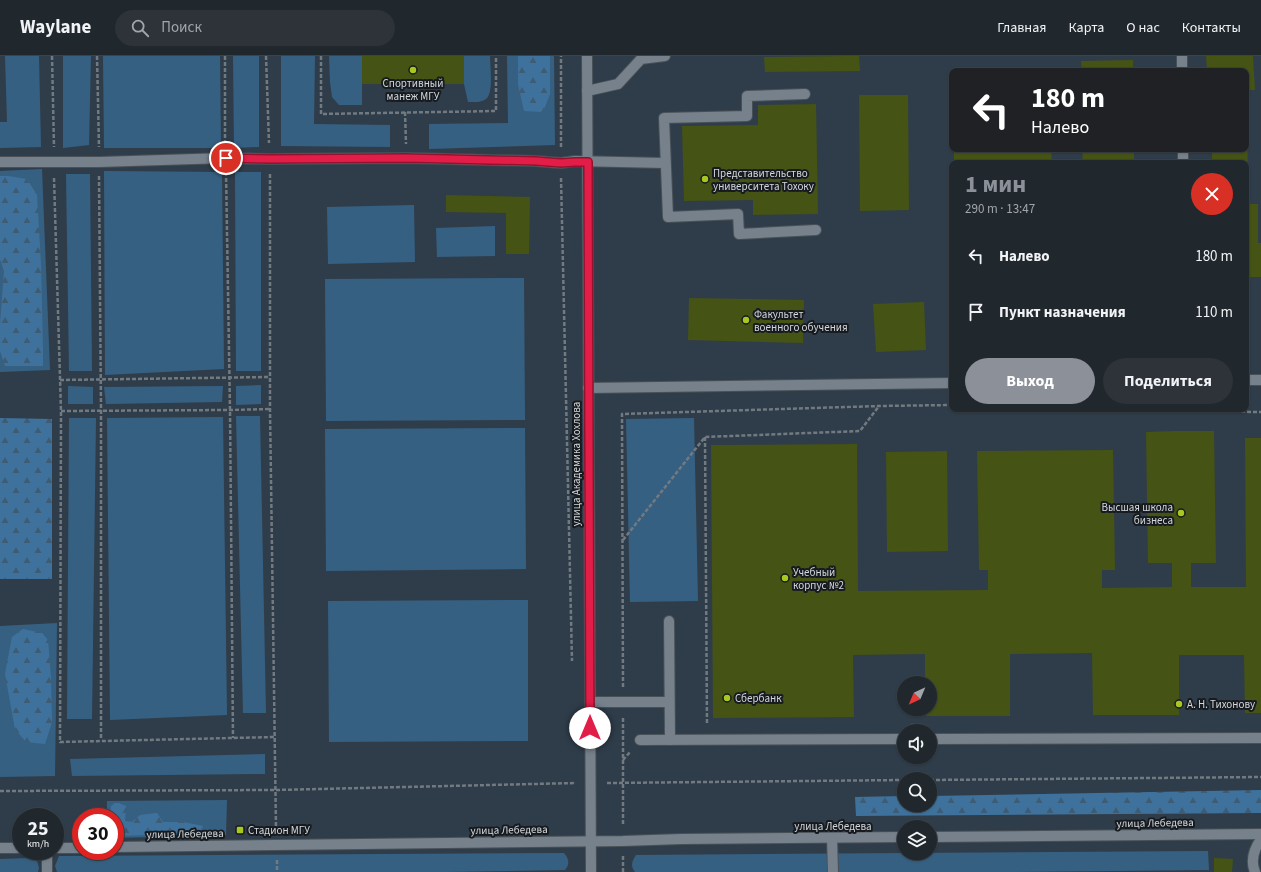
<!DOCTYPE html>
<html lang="ru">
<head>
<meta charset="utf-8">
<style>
  :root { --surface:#20272d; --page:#2d3339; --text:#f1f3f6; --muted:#a2a5aa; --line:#3d4449; --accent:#8c9099 }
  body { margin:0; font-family:"Source Sans 3",sans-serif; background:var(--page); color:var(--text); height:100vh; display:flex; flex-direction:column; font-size:15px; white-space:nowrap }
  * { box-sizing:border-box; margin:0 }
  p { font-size:13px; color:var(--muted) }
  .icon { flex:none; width:22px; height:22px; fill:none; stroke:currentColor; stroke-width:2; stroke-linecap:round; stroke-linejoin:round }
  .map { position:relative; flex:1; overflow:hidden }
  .drawer { position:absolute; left:949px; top:104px; width:300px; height:252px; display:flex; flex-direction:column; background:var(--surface); border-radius:8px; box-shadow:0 1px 3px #0004,0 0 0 1px var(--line) }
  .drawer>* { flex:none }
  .top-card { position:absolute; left:949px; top:12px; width:300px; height:84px; border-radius:8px; box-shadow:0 1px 3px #0004,0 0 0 1px var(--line); background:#202124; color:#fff; overflow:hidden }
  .needle { width:26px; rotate:224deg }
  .controls { position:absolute; left:897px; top:620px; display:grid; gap:8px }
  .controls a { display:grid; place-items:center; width:40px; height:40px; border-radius:50%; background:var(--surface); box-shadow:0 1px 3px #0004,0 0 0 1px var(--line); font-size:20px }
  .speed { position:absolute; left:12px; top:752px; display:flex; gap:8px; font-size:20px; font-weight:700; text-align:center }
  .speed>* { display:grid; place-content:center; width:52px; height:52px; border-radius:50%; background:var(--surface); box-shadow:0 1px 3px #0004,0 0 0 1px var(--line); line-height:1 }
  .speed small { font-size:10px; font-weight:400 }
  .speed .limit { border:6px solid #d22; background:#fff; color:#111 }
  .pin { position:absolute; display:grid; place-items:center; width:34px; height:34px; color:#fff; margin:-17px; border:2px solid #fff; border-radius:50%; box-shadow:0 1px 4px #0007 }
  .me { position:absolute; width:44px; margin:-22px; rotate:0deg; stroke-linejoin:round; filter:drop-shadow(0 0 3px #0008) }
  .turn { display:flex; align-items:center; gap:14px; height:84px; padding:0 16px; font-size:18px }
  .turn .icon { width:52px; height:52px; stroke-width:2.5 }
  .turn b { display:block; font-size:28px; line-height:34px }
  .round { display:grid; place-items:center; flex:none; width:42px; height:42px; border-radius:21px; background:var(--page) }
  .overview { display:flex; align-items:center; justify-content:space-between; height:68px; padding:0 16px }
  h1 { font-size:24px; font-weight:700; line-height:30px; color:var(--accent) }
  .cta { display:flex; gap:8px; margin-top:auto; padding:8px 16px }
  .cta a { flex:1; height:46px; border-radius:24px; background:var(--accent); color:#fff; font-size:16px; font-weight:700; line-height:46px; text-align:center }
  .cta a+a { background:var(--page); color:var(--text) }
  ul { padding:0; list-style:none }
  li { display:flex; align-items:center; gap:12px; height:56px; padding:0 16px }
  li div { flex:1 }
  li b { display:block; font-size:15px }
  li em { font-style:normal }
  header { display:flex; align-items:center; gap:24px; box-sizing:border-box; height:56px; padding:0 20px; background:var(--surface); border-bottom:1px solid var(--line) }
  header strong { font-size:19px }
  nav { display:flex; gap:22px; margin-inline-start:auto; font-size:14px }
  .search { width:280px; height:36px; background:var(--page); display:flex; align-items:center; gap:10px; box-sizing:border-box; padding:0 14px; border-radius:22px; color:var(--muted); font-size:15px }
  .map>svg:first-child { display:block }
  .built { fill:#2f3d4a; fill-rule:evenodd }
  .grass { fill:#366082 }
  .forest { fill:url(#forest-firs) }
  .building { fill:#455315 }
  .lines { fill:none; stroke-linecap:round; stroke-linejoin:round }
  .minor-casing { stroke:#485057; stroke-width:12 }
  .path { stroke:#727a81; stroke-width:2.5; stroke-dasharray:4 2; stroke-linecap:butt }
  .minor { stroke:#76818b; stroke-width:10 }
  .route-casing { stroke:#92132f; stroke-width:10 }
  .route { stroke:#e11d48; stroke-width:7 }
  .poi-dot { fill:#a7c81f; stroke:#171b1f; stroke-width:1.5 }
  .labels { text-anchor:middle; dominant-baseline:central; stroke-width:4; stroke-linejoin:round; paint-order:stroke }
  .poi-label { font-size:11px; fill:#d1d7dc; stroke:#171b1f; text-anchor:start }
  .street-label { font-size:11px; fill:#d1d7dc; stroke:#171b1f }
</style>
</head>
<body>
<header>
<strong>Waylane</strong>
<div class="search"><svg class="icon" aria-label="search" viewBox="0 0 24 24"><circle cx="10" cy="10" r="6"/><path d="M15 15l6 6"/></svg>Поиск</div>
<nav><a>Главная</a><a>Карта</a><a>О нас</a><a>Контакты</a></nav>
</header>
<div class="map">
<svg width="1261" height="816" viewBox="0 0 1261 816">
  <defs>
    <pattern id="forest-firs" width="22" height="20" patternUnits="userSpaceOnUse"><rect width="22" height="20" fill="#3e729c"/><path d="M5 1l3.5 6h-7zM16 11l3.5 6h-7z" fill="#3e5c74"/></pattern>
  </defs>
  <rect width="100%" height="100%" fill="#2a343c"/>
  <path class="built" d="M0,0H1261V816H0ZM952,15H1246V93H952ZM952,107H1246V353H952ZM904,627H930V653H904ZM904,675H930V701H904ZM904,723H930V749H904ZM21,761H55V795H21ZM81,761H115V795H81ZM904,771H930V797H904Z"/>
  <g class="grass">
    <polygon points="5,0 39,0 41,91 0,92 0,66 7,66"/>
    <polygon points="63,0 91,0 89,89 63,92"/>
    <polygon points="103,0 220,0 221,92 104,92"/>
    <polygon points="233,0 259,0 259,91 234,92"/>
    <polygon points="281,0 315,0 314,68 390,69 390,91 281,90"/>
    <polygon points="329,0 362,0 362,49 339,49 332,41 330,26"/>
    <path d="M464,0H490C490,9 494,38 486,43C481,47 474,46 468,46L464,28Z"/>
    <polygon points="507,0 554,0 555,89 429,93 429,68 508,67"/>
    <polygon points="42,113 50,314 0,316 0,115"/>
    <polygon points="104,115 222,116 224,313 105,319"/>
    <polygon points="235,116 261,116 261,315 236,315"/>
    <polygon points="66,118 90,118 92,315 69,315"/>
    <polygon points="414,149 415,206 328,208 327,151"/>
    <polygon points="495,170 495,200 437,201 436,172"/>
    <polygon points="524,222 525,364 326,365 325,223"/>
    <polygon points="261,329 261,348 236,349 236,330"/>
    <polygon points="68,330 93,331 93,348 68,348"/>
    <polygon points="223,330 222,346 106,348 104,331"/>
    <polygon points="236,360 260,360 266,657 243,657"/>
    <polygon points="223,361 227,659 110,664 107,362"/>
    <polygon points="69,362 96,362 92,663 67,663"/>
    <polygon points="694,362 698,545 630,546 626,363"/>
    <polygon points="525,372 526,513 326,515 325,373"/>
    <polygon points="528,544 528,685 329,686 328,545"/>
    <polygon points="57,567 55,720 0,721 0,570"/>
    <polygon points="265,698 265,718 72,720 70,703"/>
    <polygon points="227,744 226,779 115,782 115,761 107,761 107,745"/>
    <path d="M1208,795L1209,814L1015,816H635C630,810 632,805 636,799Z"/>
    <path d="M564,797C569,803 570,808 565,814L448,816H57L55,810L59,800Z"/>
    <polygon points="30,802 37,805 39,812 38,816 0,816 0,803"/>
  </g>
  <g class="forest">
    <polygon points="518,0 550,0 550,38 543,56 524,55 518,28"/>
    <polygon points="0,120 8,120 27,123 37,139 41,208 43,295 43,310 5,310 0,295 0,269 4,215 0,203"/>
    <polygon points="0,362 52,363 52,523 0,523"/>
    <polygon points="23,573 42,577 48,584 51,623 52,666 45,688 26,686 15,673 5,618 12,581"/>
    <polygon points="1261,734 1261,757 856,760 855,741 904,740 904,749 930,749 930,740"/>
    <polygon points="116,746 126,750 125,765 132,766 140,759 157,757 163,766 183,766 203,770 199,777 117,780 115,778 115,761 110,761 111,750"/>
  </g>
  <g class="building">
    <rect x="362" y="0" width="102" height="28"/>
    <polygon points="845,0 859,0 860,15 765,16 764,1"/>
    <polygon points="1206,0 1253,0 1255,34 1246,34 1246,15 1207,15"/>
    <polygon points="1133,4 1133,15 1082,15 1081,5"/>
    <polygon points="859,39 908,39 909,154 860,155"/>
    <polygon points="816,48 818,158 753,159 753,144 684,145 682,70 758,69 758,49"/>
    <polygon points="1246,73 1247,73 1248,117 1246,117 1246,107 1212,107 1212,93 1246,93"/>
    <polygon points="954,93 1051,93 1052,107 954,107"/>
    <polygon points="1082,93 1134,93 1134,107 1083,107"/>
    <polygon points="446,139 530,141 529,198 506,198 506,157 446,156"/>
    <polygon points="1246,148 1258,148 1258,187 1261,187 1261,221 1246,221"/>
    <polygon points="689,242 804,244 803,287 688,284"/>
    <polygon points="924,246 926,294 876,296 873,248"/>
    <polygon points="1175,375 1214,375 1216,507 1191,507 1191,531 1246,531 1245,382 1261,382 1261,657 1245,657 1244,599 1179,599 1179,659 1093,659 1092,597 1010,598 1010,660 926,660 926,653 930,653 930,627 925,627 925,598 853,599 854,661 713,662 711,389 857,388 858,535 988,534 988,514 979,514 977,395 1113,394 1115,514 1102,514 1102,532 1172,531 1172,507 1148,507 1146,376"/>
    <polygon points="947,395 948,495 887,496 886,396"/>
    <polygon points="1214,802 1233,803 1232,816 1214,816"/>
  </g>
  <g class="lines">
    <g class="minor-casing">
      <g id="minor">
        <polyline points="587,0 591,816"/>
        <polyline points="1182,0 1182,15"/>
        <polyline points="587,35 618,28 641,3 665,0"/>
        <polyline points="805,38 747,40 747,60 664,62 668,161 738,158 739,178 816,174"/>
        <polyline points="1183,93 1183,107"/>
        <polyline points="0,106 99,106 226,102 270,103 406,102 536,105 561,107 575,105 665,107"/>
        <polyline points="1246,324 1261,324"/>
        <polyline points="588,332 952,327"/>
        <polyline points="669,565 670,684"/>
        <polyline points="590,646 669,646"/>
        <polyline points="930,683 1261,682"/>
        <polyline points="640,684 904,683"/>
        <polyline points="930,781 1261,778"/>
        <polyline points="832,782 833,816"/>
        <polyline points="115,791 623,785 681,783 904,781"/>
        <polyline points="0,792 21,792"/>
        <polyline points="55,792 81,792"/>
        <polyline points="47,816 47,795"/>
        <path d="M1255,816C1250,804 1254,793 1261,783"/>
      </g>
    </g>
    <g class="path">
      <polyline points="52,0 54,91"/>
      <polyline points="97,0 99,91"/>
      <polyline points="225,0 225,87"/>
      <polyline points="266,0 269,87"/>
      <polyline points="321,0 321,58 496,55 496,0"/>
      <polyline points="405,56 406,88"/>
      <polyline points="561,91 561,0"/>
      <polyline points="226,116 230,354 233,682"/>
      <polyline points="270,118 270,353 276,773"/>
      <polyline points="99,120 101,355 101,684"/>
      <polyline points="54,122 61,355 60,686 274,681"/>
      <polyline points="561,122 572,605"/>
      <polyline points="60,324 270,321"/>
      <polyline points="971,353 1261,356"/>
      <polyline points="61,355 230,354 270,353"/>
      <polyline points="705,381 707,668"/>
      <polyline points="623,484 705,381 860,375 879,350"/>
      <polyline points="623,631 622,358 879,350 952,349"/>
      <polyline points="623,662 623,769"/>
      <polyline points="911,669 922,669"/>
      <polyline points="623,704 630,696"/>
      <polyline points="930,724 1261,721"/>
      <polyline points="607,727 904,724"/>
      <polyline points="0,735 276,734 576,727"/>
      <polyline points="623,800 623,816"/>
      <polyline points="277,804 277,816"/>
    </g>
    <use href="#minor" class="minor"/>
  </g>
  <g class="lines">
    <g class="route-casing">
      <polyline id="route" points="226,102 270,103 406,102 536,105 561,107 575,106 588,106 590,672"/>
    </g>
    <use href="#route" class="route"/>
  </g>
  <g class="poi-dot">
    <circle cx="413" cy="14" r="4"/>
    <circle cx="705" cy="123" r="4"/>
    <circle cx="746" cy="264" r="4"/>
    <circle cx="1181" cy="457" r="4"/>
    <circle cx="785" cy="522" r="4"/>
    <circle cx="727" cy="642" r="4"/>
    <circle cx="1179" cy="648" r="4"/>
    <rect x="236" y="770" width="8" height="8" rx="2"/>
  </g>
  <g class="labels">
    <g class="poi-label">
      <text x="413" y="27" text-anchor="middle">Спортивный<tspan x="413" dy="13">манеж МГУ</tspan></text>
      <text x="713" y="117">Представительство<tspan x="713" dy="13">университета Тохоку</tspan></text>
      <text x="754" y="258">Факультет<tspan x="754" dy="13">военного обучения</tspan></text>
      <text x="1173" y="451" text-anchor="end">Высшая школа<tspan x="1173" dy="13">бизнеса</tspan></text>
      <text x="793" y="516">Учебный<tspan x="793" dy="13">корпус №2</tspan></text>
      <text x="735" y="642">Сбербанк</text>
      <text x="1187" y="648">А. Н. Тихонову</text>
      <text x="248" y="774">Стадион МГУ</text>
    </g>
    <g class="street-label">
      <text transform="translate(576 408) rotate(-90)">улица Академика Хохлова</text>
      <text transform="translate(1155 767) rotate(-1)">улица Лебедева</text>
      <text x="833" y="770">улица Лебедева</text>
      <text transform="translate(509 774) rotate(-1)">улица Лебедева</text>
      <text transform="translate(185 778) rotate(-1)">улица Лебедева</text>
    </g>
  </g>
</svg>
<div class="controls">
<a><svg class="needle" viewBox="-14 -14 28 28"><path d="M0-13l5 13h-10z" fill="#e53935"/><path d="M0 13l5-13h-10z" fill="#a2a5aa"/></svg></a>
<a><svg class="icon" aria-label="sound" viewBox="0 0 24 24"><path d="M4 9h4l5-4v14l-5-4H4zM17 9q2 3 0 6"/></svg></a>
<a><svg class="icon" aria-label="search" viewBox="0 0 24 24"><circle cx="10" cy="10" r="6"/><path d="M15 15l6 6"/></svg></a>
<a><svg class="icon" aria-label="layers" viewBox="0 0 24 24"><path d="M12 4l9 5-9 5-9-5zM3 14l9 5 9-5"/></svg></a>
</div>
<div class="speed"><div>25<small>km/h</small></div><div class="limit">30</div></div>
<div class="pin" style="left:226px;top:102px;background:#d93025"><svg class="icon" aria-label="arrive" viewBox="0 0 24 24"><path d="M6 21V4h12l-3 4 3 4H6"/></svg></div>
<svg class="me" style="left:590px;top:672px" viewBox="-20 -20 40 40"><circle r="19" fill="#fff"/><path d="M0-13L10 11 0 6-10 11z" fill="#e11d48"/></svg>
<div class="top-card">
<div class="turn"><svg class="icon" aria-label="left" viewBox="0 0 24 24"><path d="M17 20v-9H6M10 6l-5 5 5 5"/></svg><div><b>180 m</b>Налево</div></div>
</div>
<section class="drawer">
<div class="overview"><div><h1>1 мин</h1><p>290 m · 13:47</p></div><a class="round" style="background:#d93025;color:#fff"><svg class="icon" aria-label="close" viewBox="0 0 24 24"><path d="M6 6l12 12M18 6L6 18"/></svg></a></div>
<ul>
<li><svg class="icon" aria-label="left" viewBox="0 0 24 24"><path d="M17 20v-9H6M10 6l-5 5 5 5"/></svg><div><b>Налево</b></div><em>180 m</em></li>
<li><svg class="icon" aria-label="arrive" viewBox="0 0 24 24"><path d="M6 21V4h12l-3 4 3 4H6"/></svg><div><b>Пункт назначения</b></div><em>110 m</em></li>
</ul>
<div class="cta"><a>Выход</a><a>Поделиться</a></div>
</section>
</div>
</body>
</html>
